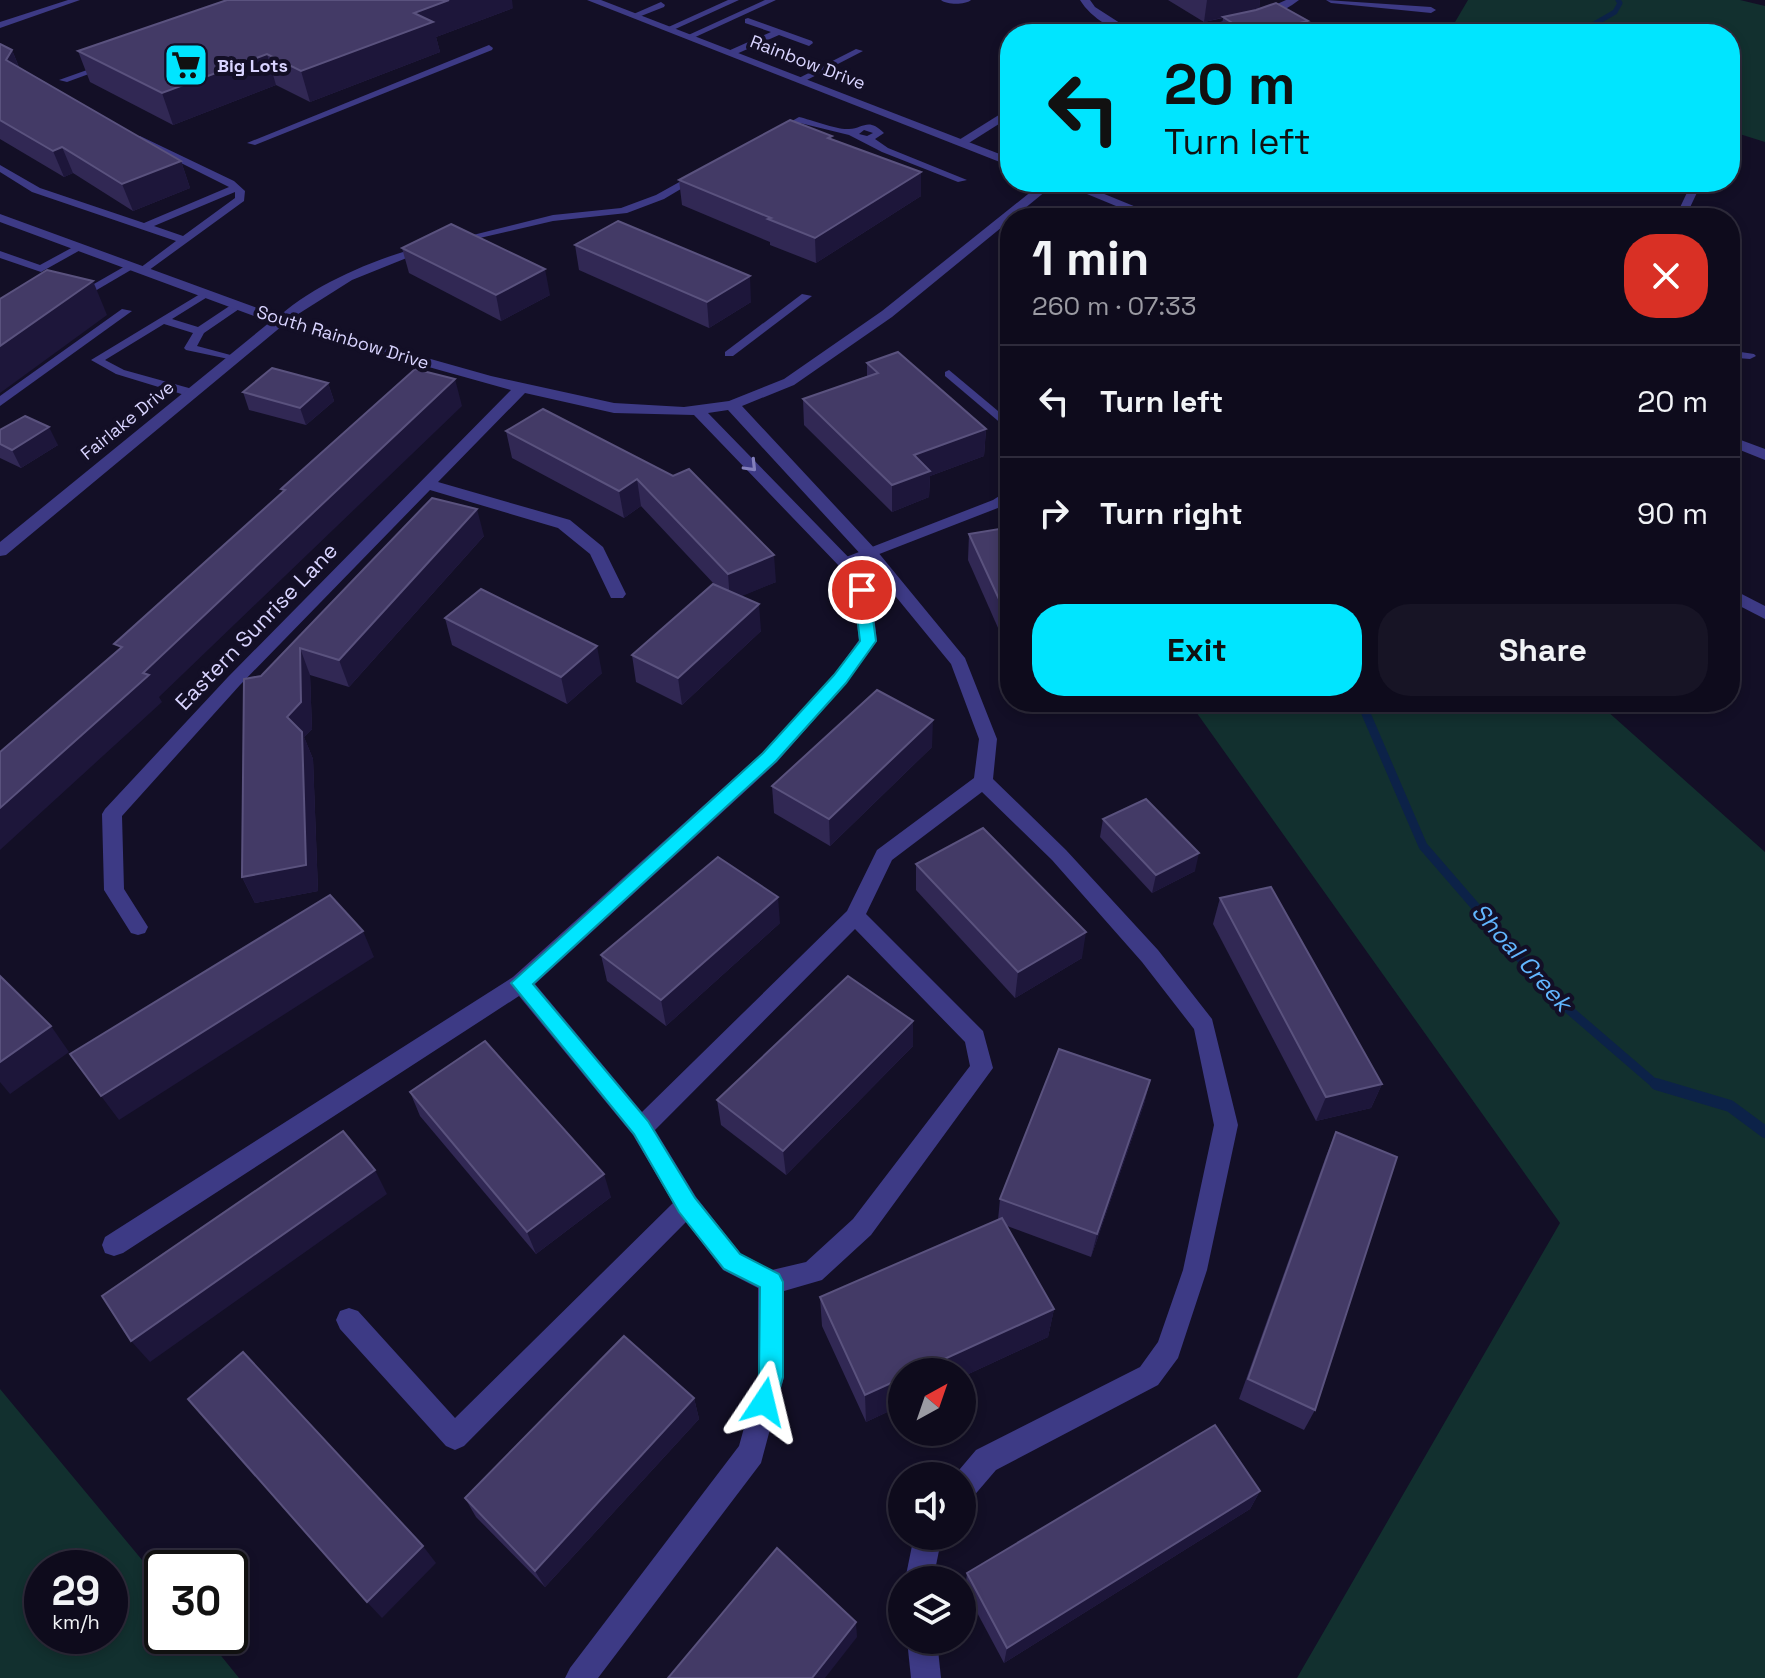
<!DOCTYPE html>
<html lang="en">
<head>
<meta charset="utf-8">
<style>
  :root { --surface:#0e0b1c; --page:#171425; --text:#f1f3f6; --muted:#9b9ba3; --line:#2e2b3b; --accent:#00e5ff }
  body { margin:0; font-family:"Space Grotesk",sans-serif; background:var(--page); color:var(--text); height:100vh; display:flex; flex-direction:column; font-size:30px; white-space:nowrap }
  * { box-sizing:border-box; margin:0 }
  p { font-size:26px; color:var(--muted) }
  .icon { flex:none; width:44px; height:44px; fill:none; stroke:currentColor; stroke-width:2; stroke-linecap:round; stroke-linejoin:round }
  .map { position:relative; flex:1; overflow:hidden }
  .drawer { position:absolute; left:1000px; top:208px; width:740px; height:504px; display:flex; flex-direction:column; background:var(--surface); border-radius:32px; box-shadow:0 4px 12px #0003,0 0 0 2px var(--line) }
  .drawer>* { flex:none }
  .banner { position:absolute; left:1000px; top:24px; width:740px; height:168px; border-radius:32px; box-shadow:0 4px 12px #0003,0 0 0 2px var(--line); background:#00e5ff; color:#111; overflow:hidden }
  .needle { width:52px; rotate:40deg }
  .fabs { position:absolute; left:888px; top:1358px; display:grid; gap:16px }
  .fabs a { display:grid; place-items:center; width:88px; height:88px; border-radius:50%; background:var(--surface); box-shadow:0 4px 12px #0003,0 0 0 2px var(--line); font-size:40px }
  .speed { position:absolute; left:24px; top:1550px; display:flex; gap:16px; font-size:40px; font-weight:700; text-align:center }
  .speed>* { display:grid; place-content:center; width:104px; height:104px; border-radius:50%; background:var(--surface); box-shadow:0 4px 12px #0003,0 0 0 2px var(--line); line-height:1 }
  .speed small { font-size:20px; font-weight:400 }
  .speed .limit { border:4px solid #111; border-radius:12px; background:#fff; color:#111 }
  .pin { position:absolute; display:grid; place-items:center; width:68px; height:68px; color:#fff; margin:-34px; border:4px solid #fff; border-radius:50%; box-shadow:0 2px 8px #0007 }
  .me { position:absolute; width:88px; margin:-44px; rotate:10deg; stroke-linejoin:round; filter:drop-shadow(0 0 6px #0008) }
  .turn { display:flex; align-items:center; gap:28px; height:168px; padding:0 32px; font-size:36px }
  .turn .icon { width:104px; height:104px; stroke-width:2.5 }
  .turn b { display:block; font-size:56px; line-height:68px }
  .round { display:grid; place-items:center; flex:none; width:84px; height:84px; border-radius:32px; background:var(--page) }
  .overview { display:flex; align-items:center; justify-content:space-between; height:136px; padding:0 32px }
  h1 { font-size:48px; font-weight:700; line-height:60px }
  .primary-button { display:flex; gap:16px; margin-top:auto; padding:16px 32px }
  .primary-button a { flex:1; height:92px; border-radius:32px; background:var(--accent); color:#111; font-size:32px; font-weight:700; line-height:92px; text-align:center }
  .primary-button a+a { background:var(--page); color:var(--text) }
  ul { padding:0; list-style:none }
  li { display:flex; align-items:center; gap:24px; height:112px; padding:0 32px; border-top:2px solid var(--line) }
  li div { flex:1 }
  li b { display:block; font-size:30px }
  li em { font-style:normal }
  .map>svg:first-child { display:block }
  .green { fill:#12302f; fill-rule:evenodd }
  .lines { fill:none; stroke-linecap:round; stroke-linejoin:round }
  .stream-far2 { stroke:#0c2248; stroke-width:5 }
  .stream-far1 { stroke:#0c2248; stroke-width:9 }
  .stream { stroke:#0c2248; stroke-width:12 }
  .service { fill:#3d3a85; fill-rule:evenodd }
  .minor { fill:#3d3a85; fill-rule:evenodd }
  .tertiary { fill:#3d3a85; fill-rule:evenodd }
  .wall { fill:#312854 }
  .shaded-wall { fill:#1d163a }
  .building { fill:#433a66; stroke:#5a527e; stroke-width:2 }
  .oneway { stroke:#837fbc }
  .route { fill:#00e5ff; stroke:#0095a6; stroke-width:2 }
  .labels { text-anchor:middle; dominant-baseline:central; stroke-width:8; stroke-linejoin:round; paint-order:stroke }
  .far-street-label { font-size:18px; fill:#d9d4ff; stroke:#130f26 }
  .far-poi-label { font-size:18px; font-weight:bold; fill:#d9d4ff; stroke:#130f26; text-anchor:start }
  .street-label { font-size:22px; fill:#d9d4ff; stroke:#130f26 }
  .water-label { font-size:24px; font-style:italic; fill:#62b6ff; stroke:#130f26 }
</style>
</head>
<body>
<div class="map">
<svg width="1765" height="1678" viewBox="0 0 1765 1678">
  <rect width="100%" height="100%" fill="#130f26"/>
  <g class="green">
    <polygon points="1468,0 1740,0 1765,6 1765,142 1730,131 1730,34 1448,34"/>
    <polygon points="1189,702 1597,702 1765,852 1765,1678 1297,1678 1560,1223"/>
    <path d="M0,1389L162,1584V1636H205L239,1678H0ZM42,1568H110V1636H42Z"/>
  </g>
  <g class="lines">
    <g class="stream-far2">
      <polyline points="1577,34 1615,12 1620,3 1618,0"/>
      <polyline points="1166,184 1169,182"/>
    </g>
    <polyline class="stream-far1" points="1361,702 1423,846 1553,996 1654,1083 1663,1086"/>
    <polyline class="stream" points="1656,1084 1730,1106 1765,1132"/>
    <g class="service">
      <polygon points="68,0 80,0 0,28 0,22"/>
      <polygon points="728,0 739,0 671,31 664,29"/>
      <polygon points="765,0 776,0 691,39 684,37"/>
      <polygon points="661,2 665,5 664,7 636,18 629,16"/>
      <polygon points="748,18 812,41 813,43 809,46 779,35 734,55 728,55 728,51 771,32 745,23 745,19"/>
      <polygon points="489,45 493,48 492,50 255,145 247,143"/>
      <polygon points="856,49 863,51 803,82 795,80"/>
      <polygon points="101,65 108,67 67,82 59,80"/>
      <path d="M799,117C812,120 837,130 849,129C864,128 868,117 884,133L875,139L888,148L967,180L958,182L882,152L849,135L800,123L779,135L771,133ZM864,130L873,133L867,136L859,134Z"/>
      <path d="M140,136L234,181L245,191L244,201L145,273L136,271L176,241L32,192L0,172V165L40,188L144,223L229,187L137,141V137ZM235,192V198L183,236L154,226Z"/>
      <polygon points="692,175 701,177 664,199 627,213 553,221 458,243 453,240 553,215 621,208 656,195"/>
      <polygon points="1692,182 1702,182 1685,218 1675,218"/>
      <polygon points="75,246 84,248 41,272 0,258 0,251 40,265"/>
      <path d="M420,247L429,249L352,280L284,323L274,321C310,286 372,260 420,247Z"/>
      <polygon points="127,265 136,267 83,298 73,296"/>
      <polygon points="205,291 211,294 209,296 172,319 198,327 234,303 242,303 242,307 204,333 197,346 238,357 238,361 186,350 184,348 193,333 164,324 105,360 124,370 196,390 196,396 188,396 116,374 91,360"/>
      <polygon points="802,294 812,296 733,356 725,356 725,352"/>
      <polygon points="122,309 132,311 0,406 0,396"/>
      <polygon points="1734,351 1754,354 1756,356 1750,359 1737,358 1730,363 1730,352"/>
      <polygon points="949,370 1010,421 1010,431 945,376 945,372"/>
      <polygon points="1010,489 1010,500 1003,506 851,565 846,566 839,562 841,559 993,500"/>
    </g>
    <g class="minor">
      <path d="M941,0H971C965,5 947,5 941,0Z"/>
      <path d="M1080,0H1090L1095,7L1137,34C1116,34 1091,18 1080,0Z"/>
      <path d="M1286,0H1299C1265,27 1207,34 1164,34L1253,15Z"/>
      <polygon points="1326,0 1431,7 1436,10 1431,13 1331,3"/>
      <polygon points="1010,108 1010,117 964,146 954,143"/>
      <path d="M1043,182H1057L892,317L794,385L742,406L877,551L965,658L997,739L993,779L1066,850L1158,950L1212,1019L1238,1125L1207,1270L1178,1358L1158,1385L996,1470L972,1498L962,1502V1476H954L976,1450L1140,1367L1158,1342L1183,1270L1214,1125L1194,1029L1142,962L1052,860L982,792L892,860L866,914L983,1031L993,1068L871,1235L822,1280L784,1291V1377L761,1463L598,1678H565L570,1668L739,1446L758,1377V1288L723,1270L686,1222L464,1446L455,1450L446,1446L340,1329L336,1320L340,1311L349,1308L358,1311L455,1418L673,1203L633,1135L519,996L123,1253L114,1256L105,1253L102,1245L105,1237L513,977L763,752L834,675L859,640L853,590L841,568L694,415L614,413L525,393L438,482L570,520L603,547L626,594L623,598H611L590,554L558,528L430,490L240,685L122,816L124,889L148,927L145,933L138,935L131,933L104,890L102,814L105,809L228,677L511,390L282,326L6,555L0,556V542L270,322L0,222V214L285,318L491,376L614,403L684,407L729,401L784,379L882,311ZM728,410L865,559L951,664L979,739L974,778L877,850L847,911L642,1112L535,984L777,762L846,683L877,641L871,590L856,565L708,413ZM855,929L965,1042L970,1066L853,1219L806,1262L772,1270L741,1254L696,1197L655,1130Z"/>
      <polygon points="1730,588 1765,606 1765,619 1730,601"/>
      <polygon points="914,1536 942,1536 933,1580 905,1580"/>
      <polygon points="907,1640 937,1640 941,1678 911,1678"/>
    </g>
    <g class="tertiary">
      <polygon points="587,0 601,0 1010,158 1010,166"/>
      <polygon points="1058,182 1075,182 1163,218 1145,218"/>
      <polygon points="1730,436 1765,449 1765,460 1730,446"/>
    </g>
  </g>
  <g class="wall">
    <polygon points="1168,0 1260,0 1259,9 1306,34 1223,34 1221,33 1223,18 1204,22"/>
    <polygon points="513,8 436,37 440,52 310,102 276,85 173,125 90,82 78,51"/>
    <polygon points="0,44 12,50 19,67 181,161 190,188 133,211 73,173 64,177 0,139"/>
    <polygon points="832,139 921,172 921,196 816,263 770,245 770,242 682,205 679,180"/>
    <polygon points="575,245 751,302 709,328 579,270"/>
    <polygon points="402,248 550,295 501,321 409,273"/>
    <polygon points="867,363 986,429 984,456 930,476 929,497 892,512 804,425 803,399 867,376"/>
    <polygon points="328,383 334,401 306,425 249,410 243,392"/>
    <polygon points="543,409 776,582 741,596 761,631 682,705 636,682 632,655 715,585 641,506 624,518 512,458 506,431"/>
    <polygon points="0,430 58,445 21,468 0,458"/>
    <polygon points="432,498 484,536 349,687 310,675 312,729 304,737 313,759 318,891 255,903 242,877 261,676"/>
    <polygon points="969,534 1010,537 1010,655 968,560"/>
    <polygon points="445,618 602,673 567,704 452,645"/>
    <polygon points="932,747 830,846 774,813 772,786"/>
    <polygon points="1103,819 1195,871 1152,893 1100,837"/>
    <polygon points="916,864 1082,958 1015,998 916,890"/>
    <polygon points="1220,898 1382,1084 1371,1108 1316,1121 1213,924"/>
    <polygon points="780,923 666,1026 607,981 601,955"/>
    <polygon points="913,1021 913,1046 786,1175 721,1125 717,1100"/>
    <polygon points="1150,1080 1144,1104 1091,1257 1007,1226 1054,1309 1048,1337 962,1377 962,1372 902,1372 902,1405 866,1422 822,1326 820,1297 998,1220 1000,1199"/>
    <polygon points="410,1092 611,1197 536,1254 420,1116"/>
    <polygon points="1336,1132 1315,1410 1304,1430 1239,1399 1326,1156"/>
    <polygon points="694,1398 699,1419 545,1587 476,1517 465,1498"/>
    <polygon points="1260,1491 1250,1509 1004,1663 965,1590 967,1573"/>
  </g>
  <g class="shaded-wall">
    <polygon points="449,0 512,0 513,8 436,37 440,52 310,102 301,71 414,13"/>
    <polygon points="1207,0 1260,0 1259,9 1204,22"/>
    <polygon points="1308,21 1306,34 1267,34 1267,31"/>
    <polygon points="1258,25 1256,34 1241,34 1242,29"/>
    <polygon points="12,50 22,75 6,60"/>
    <polygon points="267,54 276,85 173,125 162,93"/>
    <polygon points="62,147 73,173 64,177 53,151"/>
    <polygon points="181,161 190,188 133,211 122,184"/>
    <polygon points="921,172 921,196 816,263 815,238"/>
    <polygon points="545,269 550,295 501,321 496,295"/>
    <polygon points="750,276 751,302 709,328 707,302"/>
    <polygon points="93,281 107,315 0,393 0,346"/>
    <polygon points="455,379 462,406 159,697 162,702 0,850 0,808"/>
    <polygon points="328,383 334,401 306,425 300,408"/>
    <polygon points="49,427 58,445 21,468 12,450"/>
    <polygon points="986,429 984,456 930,476 929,497 892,512 892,485 914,455"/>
    <polygon points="637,479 641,506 624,518 619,491"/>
    <polygon points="477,509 484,536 349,687 339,660"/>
    <polygon points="774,555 776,582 730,601 728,574"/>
    <polygon points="759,604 761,631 682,705 678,678"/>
    <polygon points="597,646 602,673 567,704 561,677"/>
    <polygon points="300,648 310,675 312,729 304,737 313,759 318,891 255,903 242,877 287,717"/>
    <polygon points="1033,702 1054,702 1033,706"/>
    <polygon points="933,720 932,747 830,846 829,819"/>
    <polygon points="1199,853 1195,871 1152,893 1156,875"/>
    <polygon points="778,897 780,923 666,1026 661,1000"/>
    <polygon points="363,931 374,957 119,1120 101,1096"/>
    <polygon points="1086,932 1082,958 1015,998 1018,972"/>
    <polygon points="913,1021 913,1046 786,1175 783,1151"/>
    <polygon points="51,1026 69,1052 10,1094 0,1082 0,1062"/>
    <polygon points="1150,1080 1144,1104 1091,1257 1097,1234"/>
    <polygon points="1382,1084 1371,1108 1316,1121 1326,1097"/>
    <polygon points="375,1170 387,1194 150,1362 131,1341"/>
    <polygon points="604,1174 611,1197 536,1254 527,1232"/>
    <polygon points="1054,1309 1048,1337 962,1377 962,1372 916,1372"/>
    <polygon points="902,1378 902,1405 866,1422 865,1395"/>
    <polygon points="694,1398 699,1419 545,1587 535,1571"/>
    <polygon points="1260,1491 1250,1509 1004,1663 1007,1648"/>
    <polygon points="423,1546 436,1563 382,1618 367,1602"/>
    <polygon points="856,1622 857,1637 825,1678 812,1678"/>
  </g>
  <g class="building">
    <polygon points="227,0 449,0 414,13 433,22 301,71 267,54 162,93 78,51"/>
    <polygon points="1276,3 1308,21 1267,31 1258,25 1242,29 1223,17 1256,10"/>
    <polygon points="0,44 12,50 6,60 181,161 122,184 62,147 53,151 0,120"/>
    <polygon points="790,120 832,136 828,138 921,172 815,238 768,219 771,218 679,180"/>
    <polygon points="618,221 750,276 707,302 575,245"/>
    <polygon points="451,224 545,269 496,295 402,248"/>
    <polygon points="47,270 93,281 0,346 0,299"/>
    <polygon points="898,352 986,429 914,455 930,471 892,485 803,399 878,373 867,363"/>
    <polygon points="272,368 328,383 300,408 243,392"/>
    <polygon points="415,369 455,379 143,673 149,675 0,808 0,752 122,647 114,644 285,490 281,489"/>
    <polygon points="543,409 673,476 689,469 774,555 728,574 637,479 619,491 506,431"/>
    <polygon points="25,416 49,427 12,450 0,444 0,430"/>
    <polygon points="432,498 477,509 339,660 300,648 301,702 287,717 302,732 306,865 242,877 244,679 261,676"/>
    <polygon points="1005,528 1010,537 1010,623 969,534"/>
    <polygon points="713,584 759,604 678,678 632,655"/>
    <polygon points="481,589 597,646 561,677 445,618"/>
    <polygon points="877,690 933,720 829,819 772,786"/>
    <polygon points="1146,799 1199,853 1156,875 1103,819"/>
    <polygon points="983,828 1086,932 1018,972 916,864"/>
    <polygon points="718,857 778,897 661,1000 601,955"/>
    <polygon points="1271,887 1382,1084 1326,1097 1220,898"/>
    <polygon points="330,895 363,931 101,1096 70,1054"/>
    <polygon points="0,976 51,1026 0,1062"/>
    <polygon points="848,976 913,1021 783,1151 717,1100"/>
    <polygon points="485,1041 604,1174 527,1232 410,1092"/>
    <polygon points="1059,1049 1150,1080 1097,1234 1000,1199"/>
    <polygon points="343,1131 375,1170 131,1341 102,1296"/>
    <polygon points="1336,1132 1397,1157 1315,1410 1248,1379"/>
    <polygon points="1002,1218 1054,1309 916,1372 902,1372 902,1378 865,1395 820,1297"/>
    <polygon points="624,1336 694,1398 535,1571 465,1498"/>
    <polygon points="243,1352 423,1546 367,1602 188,1399"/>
    <polygon points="1215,1425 1260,1491 1007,1648 967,1573"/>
    <polygon points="777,1548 856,1622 812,1678 668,1678"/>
  </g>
  <defs><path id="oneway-chevron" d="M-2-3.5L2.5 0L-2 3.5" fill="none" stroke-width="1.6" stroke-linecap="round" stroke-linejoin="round" transform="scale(2)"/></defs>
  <use class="oneway" href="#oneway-chevron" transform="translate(751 466) rotate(46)"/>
  <polygon class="route" points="862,585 869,590 876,641 846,683 776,761 533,984 648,1121 695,1198 740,1254 779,1274 783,1282 783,1377 773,1411 764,1414 756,1411 752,1402 759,1377 760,1287 724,1269 679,1212 634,1134 511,983 763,753 834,675 860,641 854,590"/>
  <defs>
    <g id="supermarket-square" transform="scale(2.3)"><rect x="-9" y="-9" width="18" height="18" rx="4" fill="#00e5ff" stroke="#130f26"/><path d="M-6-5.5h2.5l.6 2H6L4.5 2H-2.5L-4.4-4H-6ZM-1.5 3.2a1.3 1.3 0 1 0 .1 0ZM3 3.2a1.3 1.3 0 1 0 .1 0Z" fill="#111"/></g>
  </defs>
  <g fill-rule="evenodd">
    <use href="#supermarket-square" x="186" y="65"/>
  </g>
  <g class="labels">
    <g class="far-street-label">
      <text transform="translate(808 62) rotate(21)">Rainbow Drive</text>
      <text transform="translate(343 337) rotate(17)">South Rainbow Drive</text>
      <text transform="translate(127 420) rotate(-39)">Fairlake Drive</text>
    </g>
    <g class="far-poi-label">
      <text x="217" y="65">Big Lots</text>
    </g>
    <g class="street-label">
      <text transform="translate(256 626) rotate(-46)">Eastern Sunrise Lane</text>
    </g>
    <g class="water-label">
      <text transform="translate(1522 957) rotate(48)">Shoal Creek</text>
    </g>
  </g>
</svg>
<div class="fabs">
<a><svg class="needle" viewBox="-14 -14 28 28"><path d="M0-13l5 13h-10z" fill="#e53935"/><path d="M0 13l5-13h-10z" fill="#9b9ba3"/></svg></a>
<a><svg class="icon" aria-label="sound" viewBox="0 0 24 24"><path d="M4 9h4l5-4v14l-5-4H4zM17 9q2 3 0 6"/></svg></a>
<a><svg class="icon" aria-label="layers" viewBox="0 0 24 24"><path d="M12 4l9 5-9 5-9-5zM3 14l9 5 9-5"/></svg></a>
</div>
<div class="speed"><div>29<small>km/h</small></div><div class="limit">30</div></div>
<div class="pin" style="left:862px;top:590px;background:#d93025"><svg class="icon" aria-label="arrive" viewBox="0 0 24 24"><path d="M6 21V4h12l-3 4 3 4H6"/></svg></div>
<svg class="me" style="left:764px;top:1402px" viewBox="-20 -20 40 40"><path d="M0-17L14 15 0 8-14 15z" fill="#00e5ff" stroke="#fff" stroke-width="4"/></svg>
<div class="banner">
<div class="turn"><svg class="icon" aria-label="left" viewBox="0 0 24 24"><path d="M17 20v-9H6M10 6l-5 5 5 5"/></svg><div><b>20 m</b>Turn left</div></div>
</div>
<section class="drawer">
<div class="overview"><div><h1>1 min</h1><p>260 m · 07:33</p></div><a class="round" style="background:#d93025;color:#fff"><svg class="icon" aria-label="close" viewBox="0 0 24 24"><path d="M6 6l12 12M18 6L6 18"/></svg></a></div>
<ul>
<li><svg class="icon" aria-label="left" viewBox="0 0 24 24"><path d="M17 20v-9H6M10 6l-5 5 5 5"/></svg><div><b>Turn left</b></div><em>20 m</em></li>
<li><svg class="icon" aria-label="right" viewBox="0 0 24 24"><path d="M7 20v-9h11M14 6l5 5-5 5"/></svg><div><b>Turn right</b></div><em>90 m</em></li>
</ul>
<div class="primary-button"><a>Exit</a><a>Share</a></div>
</section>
</div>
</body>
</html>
